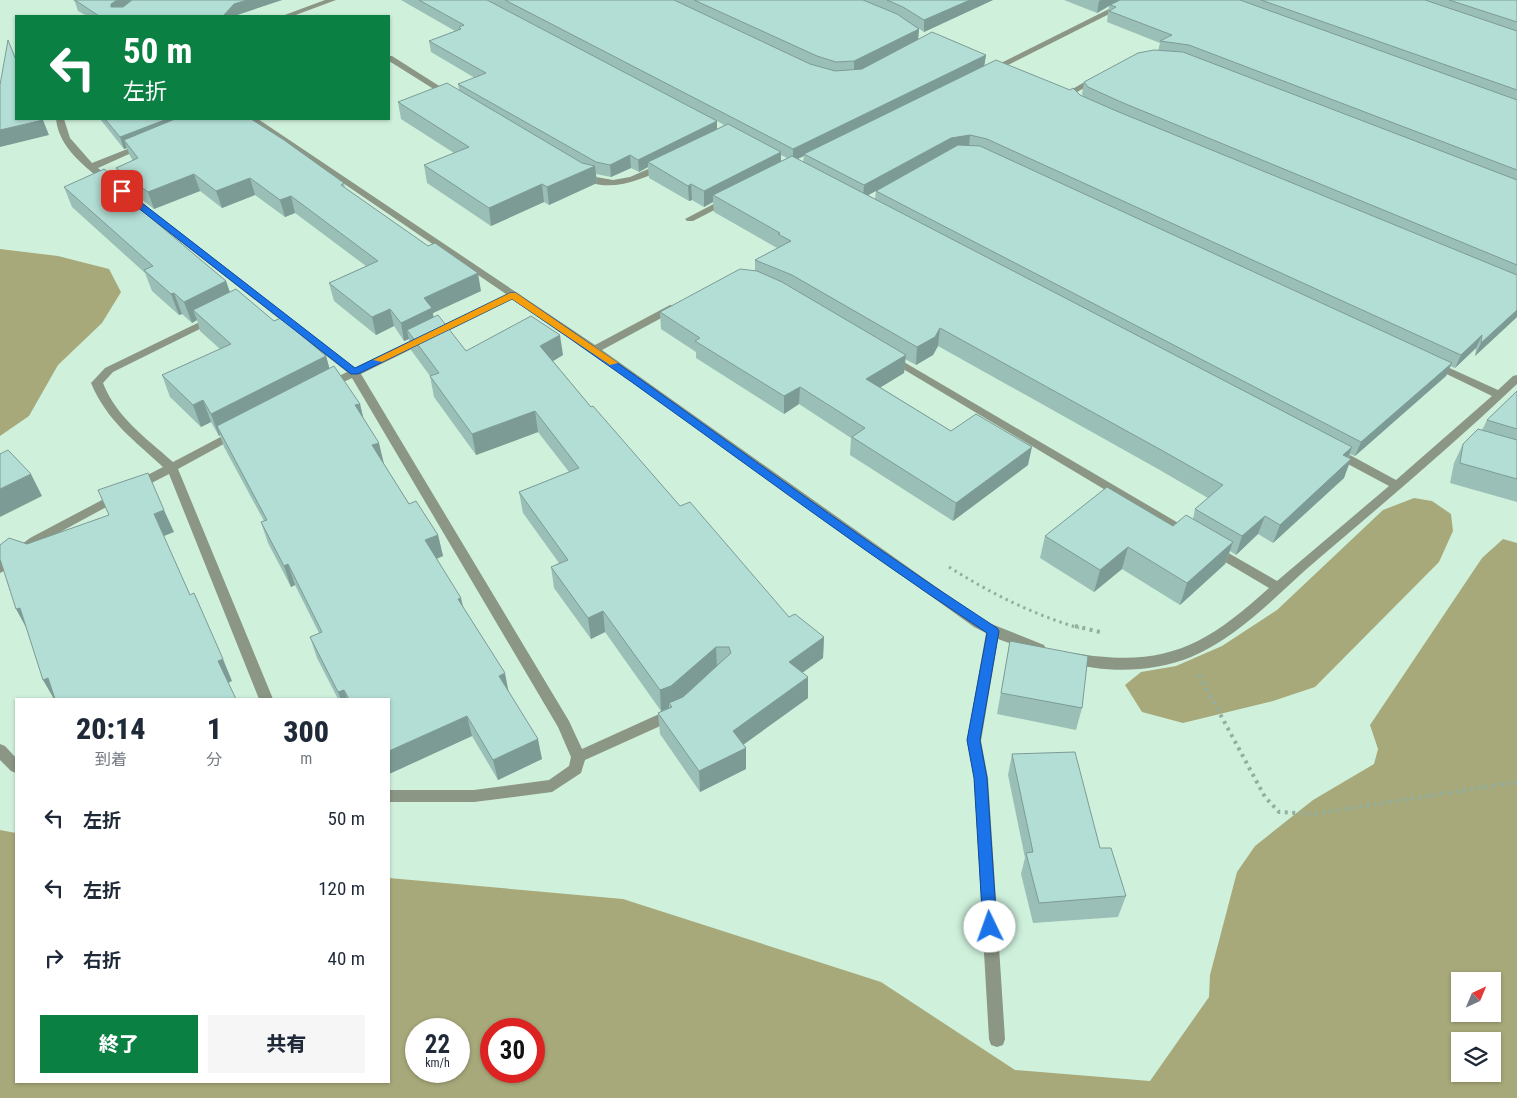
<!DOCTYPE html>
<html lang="ja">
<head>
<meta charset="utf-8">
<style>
  :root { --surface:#fff; --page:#f6f6f7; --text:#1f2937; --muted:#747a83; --accent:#0b8043 }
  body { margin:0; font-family:"Roboto Condensed","Noto Sans JP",sans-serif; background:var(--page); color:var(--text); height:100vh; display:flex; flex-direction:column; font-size:19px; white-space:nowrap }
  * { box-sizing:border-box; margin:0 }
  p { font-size:16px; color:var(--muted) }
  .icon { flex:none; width:28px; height:28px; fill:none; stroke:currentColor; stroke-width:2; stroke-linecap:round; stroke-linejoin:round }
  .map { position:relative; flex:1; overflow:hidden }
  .panel { position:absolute; left:15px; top:698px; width:375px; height:385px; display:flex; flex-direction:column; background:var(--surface); border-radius:0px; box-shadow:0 1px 4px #0004 }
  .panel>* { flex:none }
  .banner { position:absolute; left:15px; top:15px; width:375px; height:105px; border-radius:0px; box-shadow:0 1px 4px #0004; background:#0b8043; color:#fff; overflow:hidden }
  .needle { width:32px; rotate:44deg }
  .tools { position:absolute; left:1451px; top:972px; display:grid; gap:10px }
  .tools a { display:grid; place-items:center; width:50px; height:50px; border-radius:0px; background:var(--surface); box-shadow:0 1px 4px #0004; font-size:25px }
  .speed { position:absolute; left:405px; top:1018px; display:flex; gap:10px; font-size:25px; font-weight:700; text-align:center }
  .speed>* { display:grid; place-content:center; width:65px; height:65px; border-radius:50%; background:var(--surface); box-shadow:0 1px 4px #0004; line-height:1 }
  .speed small { font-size:12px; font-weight:400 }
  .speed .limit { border:8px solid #d22; background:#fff; color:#111 }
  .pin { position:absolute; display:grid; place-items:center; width:42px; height:42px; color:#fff; margin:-21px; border-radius:10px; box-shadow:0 2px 8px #0006 }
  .me { position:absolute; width:55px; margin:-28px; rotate:357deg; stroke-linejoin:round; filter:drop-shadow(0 0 4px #0008) }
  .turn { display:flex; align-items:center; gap:18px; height:105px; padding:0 25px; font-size:22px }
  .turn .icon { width:65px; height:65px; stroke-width:2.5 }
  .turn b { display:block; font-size:35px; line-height:42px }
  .eta { display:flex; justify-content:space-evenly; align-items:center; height:85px; text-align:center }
  .eta b { font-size:30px; font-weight:800; line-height:35px }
  .cta { display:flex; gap:10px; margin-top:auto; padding:10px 25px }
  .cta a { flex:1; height:58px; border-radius:0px; background:var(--accent); color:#fff; font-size:20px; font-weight:800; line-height:58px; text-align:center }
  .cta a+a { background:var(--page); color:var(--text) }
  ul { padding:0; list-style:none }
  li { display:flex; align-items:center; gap:15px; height:70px; padding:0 25px }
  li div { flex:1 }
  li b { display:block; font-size:19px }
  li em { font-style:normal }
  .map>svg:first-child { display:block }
  .forest { fill:#a8a97a; fill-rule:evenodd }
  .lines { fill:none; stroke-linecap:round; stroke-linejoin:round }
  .path-far1 { stroke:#93af9e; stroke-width:3; stroke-dasharray:2.5 4; stroke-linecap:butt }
  .path { stroke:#93af9e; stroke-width:4; stroke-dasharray:3 4.5; stroke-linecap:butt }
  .pedestrian { fill:#8b9685; fill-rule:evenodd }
  .minor { fill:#8b9685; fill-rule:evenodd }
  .wall { fill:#9abfb7; fill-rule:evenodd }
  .shaded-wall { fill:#7d9b95 }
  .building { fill:#b3ded5; stroke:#7d9b95 }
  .route { fill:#1a73e8; stroke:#114b97 }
  .slow { fill:#f59e0b }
</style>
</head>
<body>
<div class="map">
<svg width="1517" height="1098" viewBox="0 0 1517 1098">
  <rect width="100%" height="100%" fill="#cff1dc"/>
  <g class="forest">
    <polygon points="0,249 58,256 109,269 121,292 102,323 58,365 29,416 0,436"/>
    <polygon points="1414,498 1432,501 1451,514 1453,531 1439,562 1315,687 1273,701 1183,723 1142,712 1125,685 1141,672 1176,666 1222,646 1277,610 1383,510"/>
    <path d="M1503,539L1517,543V1098H0V830L16,833V1081H389V878L623,899L881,982L1015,1070L1150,1081L1209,997L1210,975L1237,872L1255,846L1313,800L1374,764L1378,749L1370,725L1482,558ZM1460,981H1492V1014H1460ZM416,1029H459V1071H416ZM491,1029H534V1071H491ZM1460,1041H1492V1074H1460Z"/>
  </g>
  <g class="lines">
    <path class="path-far1" d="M949,567C990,593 1032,614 1079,628"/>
    <g class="path">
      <polyline points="1075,626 1100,632"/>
      <polyline points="1199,675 1265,797 1279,812 1314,814 1517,782"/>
    </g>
    <g class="pedestrian">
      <polygon points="1127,0 1137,0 992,73 985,71"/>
      <polygon points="727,197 730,198 730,202 693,221 687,221 685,219"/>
    </g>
    <g class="minor">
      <polygon points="325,0 336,0 293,16 282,16"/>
      <polygon points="389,56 392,56 455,96 448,98 389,61"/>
      <polygon points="1095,76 1102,78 1077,92 1085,102 1078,104 1070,97 1069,91"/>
      <path d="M56,119H64L70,138L92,163L140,144L147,146L98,168L115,182L110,185L107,184C85,167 59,148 56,119Z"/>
      <polygon points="249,119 258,119 595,345 670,305 678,305 678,309 602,350 984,621 1044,645 1046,649 1044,653 1039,654 998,639 981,741 988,778 1005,1039 1003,1045 997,1047 991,1045 989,1039 974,778 967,741 986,633 974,627 591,352 513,299 361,374 569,721 582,749 668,710 673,708 678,710 680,714 678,718 585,760 581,773 552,792 474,802 389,802 389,790 474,790 549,780 569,766 571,757 558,727 352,378 333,387 325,387 323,385 325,383 347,372 120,194 122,192 128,192 355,368 506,294"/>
      <path d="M664,162L669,165L667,167C642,180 602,197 577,174L582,171L596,177L613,180L630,177Z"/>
      <path d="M212,316L216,317V321L113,372L103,383C117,418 145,437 173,462L232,431L236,430L242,434L178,469L273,699H259L169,474L140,489H132L130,486L132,483L163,467C134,440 107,421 91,383L105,368Z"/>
      <polygon points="892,355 1192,531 1194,534 1192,537 1184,537 888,360 887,358 888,356"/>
      <path d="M1434,361L1498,390L1513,376L1517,375V384C1453,445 1385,502 1317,560C1277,594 1241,636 1191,657C1155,672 1106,674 1068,662L1066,658L1068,654L1073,653C1163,668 1203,648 1269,588L1210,553L1208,550L1210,547H1218L1277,581L1389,486L1331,455L1329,452L1331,449H1339L1396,480L1492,396L1430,366L1429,364Z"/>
      <polygon points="119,491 125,495 123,498 38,544 4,571 0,573 0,561 30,538"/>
      <polygon points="0,744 5,746 16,758 16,773 11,771 0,760"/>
    </g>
  </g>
  <g class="wall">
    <polygon points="73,0 282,0 237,15 236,16 87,16 78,11 75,2"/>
    <path d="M401,0H993L924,32L918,28L919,29L918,39L986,55L984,66L1083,96L1082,94L1084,82L1158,51L1160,43L1107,22L1109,6L1097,13L1064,0H1517V317L1475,356L1476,348L1455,368L1450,366L1446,376L1355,456L1350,454L1344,478L1273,543L1258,534L1236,555L1230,551L1225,564L1180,605L1122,569L1094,592L1040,558L1045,536L1173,526L1193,519L1195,509L1208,498L1158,469L938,346L933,355L916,365L905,359L904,373L880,387L951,431L1028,465L953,521L850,455L851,438L799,404L784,414L696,358V352L661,329L660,312L755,270V260L777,248L714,212L713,202L704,207L692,200L689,201L649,178L648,167L639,172L631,168L611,177L596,174L597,183L549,205L544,202L491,226L427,183L424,165L454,153L401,119L398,102L459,90L458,84L475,78L431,52L429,41L455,31ZM717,121L724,125L717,129ZM781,155L787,158L781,161ZM804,156L803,162L798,159L799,158ZM876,191L875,199L868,195Z"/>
    <polygon points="100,119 251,119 344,183 345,188 481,291 433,313 433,317 466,351 563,355 553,361 591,407 680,506 789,617 824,637 823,658 802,673 808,698 743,745 746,748 746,769 700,792 660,734 658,713 661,711 605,632 591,639 554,588 551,567 559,563 523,513 519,492 569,472 538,432 476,455 434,397 430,376 411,350 409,339 404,341 394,326 376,335 334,301 329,283 366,266 295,213 285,217 255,195 222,208 200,191 154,209 136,195 140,209 226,281 230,292 326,356 329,368 360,404 363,417 384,464 409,504 438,535 443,556 437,559 509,692 542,759 498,780 472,736 389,774 389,699 338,699 317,658 310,637 319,633 295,585 291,587 268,543 261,522 264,521 224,447 220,435 219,436 211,422 201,427 170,397 162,375 220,349 200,331 197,320 192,323 182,314 179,315 152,291 145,273 72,207 64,187 121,183 116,168 133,161 130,156 127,148 124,149"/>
    <polygon points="1517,391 1517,502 1450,483 1454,463 1463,444 1482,430 1487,420"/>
    <polygon points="1010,641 1082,708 1076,730 997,714"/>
    <polygon points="1012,754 1100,848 1126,896 1118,917 1033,923 1021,874 1025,858 1008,775"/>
  </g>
  <g class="shaded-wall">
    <polygon points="117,0 136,0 115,16 111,7 111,4"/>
    <polygon points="247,0 282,0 237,15 236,16 223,16 234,4"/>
    <polygon points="970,0 993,0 924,32 924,20"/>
    <polygon points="1101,0 1123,0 1110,5 1109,6 1097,13 1099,1"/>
    <polygon points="919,29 918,41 854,73 854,61"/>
    <polygon points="986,55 984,67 804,154 804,156 793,161 793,149"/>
    <polygon points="167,119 199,119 124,140 127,148 124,149 120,137"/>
    <polygon points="43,120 49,135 0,147 0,130"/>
    <polygon points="717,121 717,133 648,162 648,167 639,172 638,160"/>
    <polygon points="970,135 969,147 950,150 863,198 864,185 951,138"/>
    <polygon points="781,152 781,167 713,195 713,202 704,207 704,191"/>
    <polygon points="630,155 631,168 611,177 610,165"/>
    <polygon points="595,166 597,183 549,205 547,187"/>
    <polygon points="194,174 200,191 154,209 148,192"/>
    <polygon points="250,178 255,195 222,208 216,191"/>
    <polygon points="542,184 544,202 491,226 489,208"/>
    <polygon points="691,184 692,200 689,201 688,186"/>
    <polygon points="135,193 142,214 126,197"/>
    <polygon points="291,196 295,213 285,217 280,200"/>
    <polygon points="478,273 481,291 433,313 435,326 407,330 409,339 404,341 401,323 424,298"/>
    <polygon points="226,281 233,302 193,310 197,320 192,323 184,302"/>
    <polygon points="174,293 182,314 179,315 171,294"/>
    <polygon points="390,309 394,326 376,335 372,317"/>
    <polygon points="1517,310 1517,317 1475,356 1481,343"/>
    <polygon points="940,328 938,346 933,355 916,365 917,347"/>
    <polygon points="560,335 563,355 543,367 540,346"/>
    <polygon points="1482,335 1476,348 1455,368 1461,355"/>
    <polygon points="906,355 904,373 865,397 866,379"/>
    <polygon points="326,356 332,377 217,426 220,435 219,436 211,414"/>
    <polygon points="1452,363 1446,376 1355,456 1361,442"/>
    <polygon points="800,387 799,404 784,414 784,396"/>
    <polygon points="203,400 211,422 201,427 193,405"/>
    <polygon points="360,404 365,425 355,405"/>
    <polygon points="535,411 538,432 476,455 472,434"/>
    <polygon points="379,443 384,464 377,466 372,445"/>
    <polygon points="1032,447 1028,465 953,521 956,503"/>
    <polygon points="1352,447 1345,465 1351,459 1344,478 1273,543 1280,525 1343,455"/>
    <polygon points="31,474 42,496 0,517 0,489"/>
    <polygon points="164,510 174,532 164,536 154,514"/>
    <polygon points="1265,516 1258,534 1236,555 1242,536"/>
    <polygon points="438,535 443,556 430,561 425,540"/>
    <polygon points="1233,542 1225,564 1180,605 1187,583"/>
    <polygon points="1128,547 1122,569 1094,592 1100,570"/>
    <polygon points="288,564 295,585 291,587 284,566"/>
    <polygon points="461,598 466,619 458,599"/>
    <polygon points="20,608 28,631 16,609"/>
    <polygon points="603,611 605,632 591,639 588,618"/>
    <polygon points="824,637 823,658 788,683 789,662"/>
    <polygon points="716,647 717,668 672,707 669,703 669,708 661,711 660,690"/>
    <polygon points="223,659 232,681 228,683 218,661"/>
    <polygon points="505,673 509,694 499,676"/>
    <polygon points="808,677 808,698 733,752 733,731"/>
    <polygon points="48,678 60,699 54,699 43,680"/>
    <polygon points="344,690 347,699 341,699 338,692"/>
    <polygon points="467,716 472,736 389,774 389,751"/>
    <polygon points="538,739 542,759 498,780 493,760"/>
    <polygon points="746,748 746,769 700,792 699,771"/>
  </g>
  <g class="building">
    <polygon points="75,0 117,0 111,4 111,7 123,7 132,0 247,0 234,4 223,16 99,16"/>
    <polygon points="419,0 487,0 717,121 638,160 630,155 610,165 596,162 458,84 486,73 429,41 461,29 459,27 464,25"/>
    <polygon points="505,0 674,0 810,64 835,71 862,69 932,32 986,55 793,149"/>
    <polygon points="694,0 863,0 897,14 919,29 854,61 836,62 817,56"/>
    <polygon points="887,0 970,0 924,20 903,7"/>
    <polygon points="1120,0 1240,0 1517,100 1517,170 1189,45 1160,41 1172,35 1109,11 1116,7 1110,5"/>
    <polygon points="1261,0 1425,0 1517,31 1517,90"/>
    <polygon points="1449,0 1517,0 1517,22"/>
    <polygon points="8,40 16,60 16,119 42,119 43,120 0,130 0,85"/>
    <polygon points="1154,50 1183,52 1517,180 1517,265 1121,102 1088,87 1084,82 1138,53"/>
    <polygon points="996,60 1070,90 1073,88 1080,95 1114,110 1517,275 1517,310 1481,343 1482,335 1461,355 987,139 970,135 951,138 864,185 804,154"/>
    <polygon points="447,83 582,163 595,166 547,187 542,184 489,208 424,165 469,147 398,102"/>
    <polygon points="105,119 167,119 120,137"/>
    <polygon points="175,119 251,119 284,140 344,183 341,185 428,246 435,243 478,273 424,298 432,308 401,323 390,309 372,317 329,283 378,261 291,196 280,200 250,178 216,191 194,174 148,192 116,168 138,158 124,140"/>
    <polygon points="728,124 781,152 704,191 691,184 688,186 648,162"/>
    <polygon points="958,145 980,146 1452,363 1361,442 876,191"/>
    <polygon points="792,156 1352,447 1343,455 1351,459 1280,525 1265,516 1242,536 1195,509 1223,485 1163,451 940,328 935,337 917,347 792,275 755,260 791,241 778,234 780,233 713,195"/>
    <polygon points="104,169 135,193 126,197 226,281 184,302 174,293 171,294 144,270 153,266 64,187"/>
    <polygon points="740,269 757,271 782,282 906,355 866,379 951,431 976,414 1032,447 956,503 852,437 865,428 800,387 784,396 695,341 700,338 660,312"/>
    <polygon points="236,289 274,321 281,318 326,356 211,414 203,400 193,405 162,375 231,344 193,310"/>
    <polygon points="438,315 466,351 531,316 560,335 540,346 591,407 593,406 680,506 690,502 789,617 795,614 824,637 789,662 808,677 733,731 746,748 699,771 658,713 672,707 669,703 683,697 731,653 729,647 716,647 671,686 660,690 603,611 588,618 551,567 568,560 519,492 579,468 535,411 472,434 430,376 439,373 407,330"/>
    <polygon points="334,366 360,404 355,405 379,443 372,445 409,504 416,501 438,535 425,540 461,598 458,599 505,673 499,676 538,739 493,760 467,716 389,751 389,699 349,699 344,690 338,692 310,637 322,632 288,564 284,566 261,522 267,520 217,426"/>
    <polygon points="1517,391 1517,429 1487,420"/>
    <polygon points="1478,429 1517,440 1517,479 1460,463 1463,444"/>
    <polygon points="8,450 31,474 0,489 0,454"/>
    <polygon points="148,473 164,510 154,514 190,595 194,593 223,659 218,661 236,699 55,699 48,678 43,680 20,608 16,609 0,559 0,545 9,538 27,544 109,515 98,490"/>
    <polygon points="1107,487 1173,526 1186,515 1233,542 1187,583 1128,547 1100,570 1045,536"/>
    <polygon points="1010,641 1088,656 1082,708 1001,693"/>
    <polygon points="1075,752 1100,848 1111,848 1126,896 1039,903 1026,853 1033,852 1012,754"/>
  </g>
  <path class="route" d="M119,189H124L355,368L510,293H516C678,402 833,522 997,628L999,631L980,740L987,778L997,927L995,931L990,933L985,931L983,927L974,778L967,740L987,633C825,527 673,407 512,299L358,374H351L119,193Z"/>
  <polygon class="slow" points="510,293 516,293 618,363 610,365 512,299 382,362 373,360"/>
</svg>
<div class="tools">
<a><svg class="needle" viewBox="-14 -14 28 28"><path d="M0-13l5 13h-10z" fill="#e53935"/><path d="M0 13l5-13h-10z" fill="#747a83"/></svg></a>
<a><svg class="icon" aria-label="layers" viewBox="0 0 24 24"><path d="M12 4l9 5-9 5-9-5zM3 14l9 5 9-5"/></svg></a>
</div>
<div class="speed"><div>22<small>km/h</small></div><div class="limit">30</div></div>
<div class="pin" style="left:122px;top:191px;background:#d93025"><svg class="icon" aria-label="arrive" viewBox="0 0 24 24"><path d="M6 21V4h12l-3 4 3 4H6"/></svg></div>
<svg class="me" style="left:990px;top:927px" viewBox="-20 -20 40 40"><circle r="19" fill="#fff"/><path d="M0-13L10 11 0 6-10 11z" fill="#1a73e8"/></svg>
<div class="banner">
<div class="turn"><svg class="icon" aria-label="left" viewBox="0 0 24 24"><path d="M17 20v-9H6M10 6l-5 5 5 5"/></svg><div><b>50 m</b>左折</div></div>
</div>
<section class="panel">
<div class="eta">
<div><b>20:14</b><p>到着</p></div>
<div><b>1</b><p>分</p></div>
<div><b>300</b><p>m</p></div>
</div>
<ul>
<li><svg class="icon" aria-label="left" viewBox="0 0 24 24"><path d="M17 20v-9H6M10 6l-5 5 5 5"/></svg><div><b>左折</b></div><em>50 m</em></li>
<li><svg class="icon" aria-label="left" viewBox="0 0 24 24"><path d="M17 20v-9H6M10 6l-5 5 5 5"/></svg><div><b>左折</b></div><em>120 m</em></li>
<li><svg class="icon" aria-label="right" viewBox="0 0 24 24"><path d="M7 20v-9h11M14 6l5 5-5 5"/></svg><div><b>右折</b></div><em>40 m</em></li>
</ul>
<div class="cta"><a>終了</a><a>共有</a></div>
</section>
</div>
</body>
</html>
